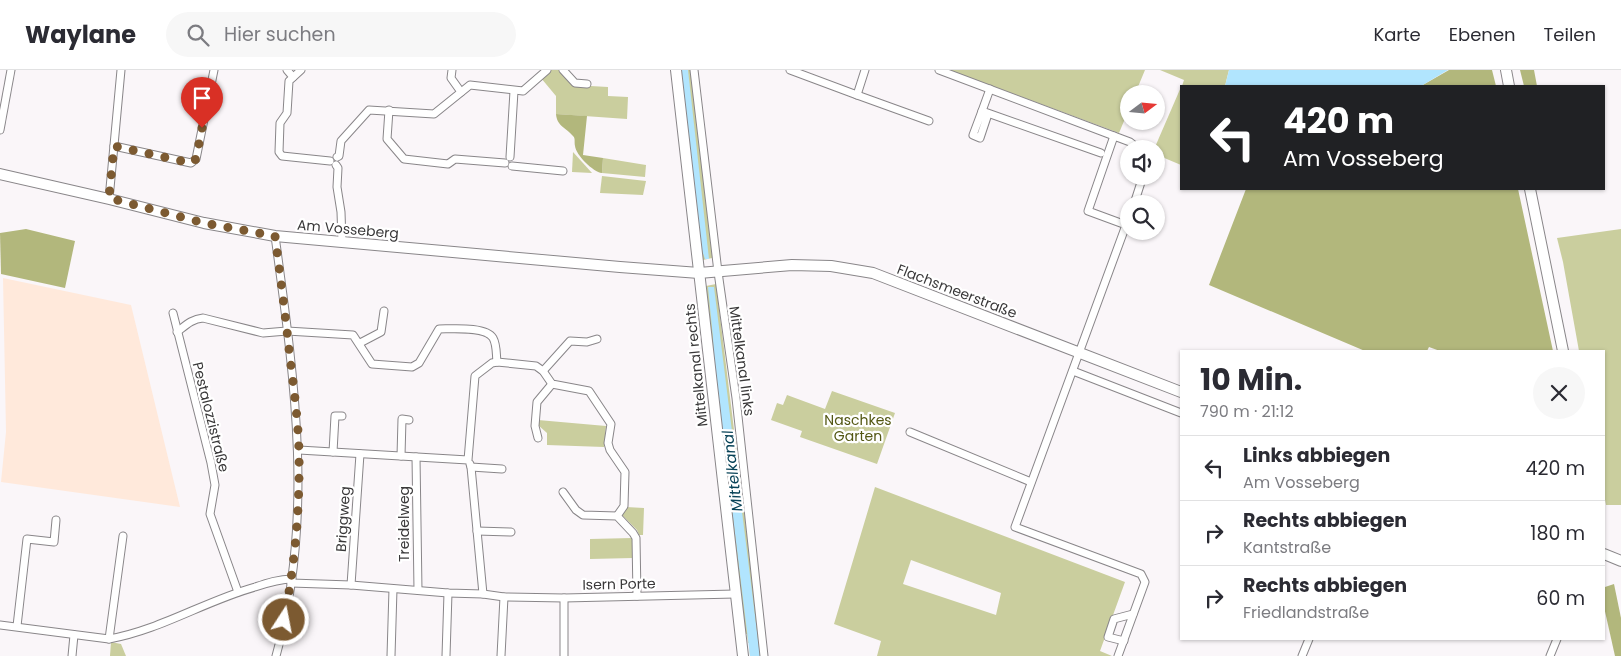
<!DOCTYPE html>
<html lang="de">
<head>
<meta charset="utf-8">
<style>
  :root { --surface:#fff; --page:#f7f7f7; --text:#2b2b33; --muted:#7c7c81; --line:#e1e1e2 }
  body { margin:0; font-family:Poppins,sans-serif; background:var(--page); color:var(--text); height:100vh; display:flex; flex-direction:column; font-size:19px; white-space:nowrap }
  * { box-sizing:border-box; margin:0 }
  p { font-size:16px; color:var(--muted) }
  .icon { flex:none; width:28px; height:28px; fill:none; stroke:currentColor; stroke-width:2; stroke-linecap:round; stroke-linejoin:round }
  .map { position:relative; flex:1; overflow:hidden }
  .details { position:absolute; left:1180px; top:280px; width:425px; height:290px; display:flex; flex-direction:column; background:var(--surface); border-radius:0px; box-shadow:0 1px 4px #0004 }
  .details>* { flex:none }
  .guide { position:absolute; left:1180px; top:15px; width:425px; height:105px; border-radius:0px; box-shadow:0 1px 4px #0004; background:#202124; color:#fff; overflow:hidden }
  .needle { width:32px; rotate:74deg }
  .fabs { position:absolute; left:1120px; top:15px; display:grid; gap:10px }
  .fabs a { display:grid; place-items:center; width:45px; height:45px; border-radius:50%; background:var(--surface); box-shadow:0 1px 4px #0004; font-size:25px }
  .pin { position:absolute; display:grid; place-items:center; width:42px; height:42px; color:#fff; margin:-51px -21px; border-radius:50% 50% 50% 0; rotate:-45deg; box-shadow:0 0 5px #0007 }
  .pin .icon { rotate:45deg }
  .me { position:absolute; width:55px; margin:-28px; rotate:11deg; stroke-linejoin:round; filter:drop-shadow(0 0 4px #0008) }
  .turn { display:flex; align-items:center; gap:18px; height:105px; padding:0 20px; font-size:22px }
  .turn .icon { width:65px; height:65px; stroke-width:2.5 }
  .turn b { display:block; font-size:35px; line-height:42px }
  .round { display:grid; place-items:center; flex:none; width:52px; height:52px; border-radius:26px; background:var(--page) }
  .overview { display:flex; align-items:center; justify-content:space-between; height:85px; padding:0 20px }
  h1 { font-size:30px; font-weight:700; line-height:38px }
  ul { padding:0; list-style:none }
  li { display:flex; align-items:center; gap:15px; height:65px; padding:0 20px; border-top:1px solid var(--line) }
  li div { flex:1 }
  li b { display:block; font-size:19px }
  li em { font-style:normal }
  header { display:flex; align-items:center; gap:30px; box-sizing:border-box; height:70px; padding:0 25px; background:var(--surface); border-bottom:1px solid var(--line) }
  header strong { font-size:24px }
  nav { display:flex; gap:28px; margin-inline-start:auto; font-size:18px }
  .search { width:350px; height:45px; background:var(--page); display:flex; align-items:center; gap:12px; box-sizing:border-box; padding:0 18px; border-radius:28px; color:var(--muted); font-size:19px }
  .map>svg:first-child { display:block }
  .education { fill:#ffe9db }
  .green { fill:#cace9e; fill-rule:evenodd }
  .forest { fill:#b2b77c }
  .water { fill:#b1e5fe }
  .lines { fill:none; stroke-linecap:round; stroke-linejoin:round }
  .street-casing { stroke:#898689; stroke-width:9 }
  .secondary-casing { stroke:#898689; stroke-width:12 }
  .street { stroke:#fff; stroke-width:7 }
  .secondary { stroke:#fff; stroke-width:10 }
  .route { stroke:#7c5a31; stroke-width:9; stroke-dasharray:0 16.2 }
  .labels { text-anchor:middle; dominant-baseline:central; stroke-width:4.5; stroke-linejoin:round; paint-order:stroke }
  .street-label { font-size:14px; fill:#393839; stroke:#fff }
  .park-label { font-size:14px; fill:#535713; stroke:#fff }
  .water-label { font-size:15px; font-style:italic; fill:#074257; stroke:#fff }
</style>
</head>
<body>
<header>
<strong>Waylane</strong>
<div class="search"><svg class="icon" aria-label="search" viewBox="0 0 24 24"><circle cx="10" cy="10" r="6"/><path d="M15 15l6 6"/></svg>Hier suchen</div>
<nav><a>Karte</a><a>Ebenen</a><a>Teilen</a></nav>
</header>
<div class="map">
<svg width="1621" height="586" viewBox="0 0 1621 586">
  <rect width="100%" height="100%" fill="#faf6f9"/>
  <polygon class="education" points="3,208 131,235 180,437 1,412 6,362"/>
  <g class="green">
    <polygon points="551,0 560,0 573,15 608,17 608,26 628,27 627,49 556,44 556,26 541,8"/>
    <polygon points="678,0 691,0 712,183 712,188 703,190"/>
    <polygon points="949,0 1145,0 1135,24 1129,24 1129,39 1119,63"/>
    <polygon points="1160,0 1229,0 1225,16 1182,16 1184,10"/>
    <polygon points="1181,17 1181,95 1162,87 1163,82 1155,77"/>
    <polygon points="573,82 592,103 572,102"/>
    <polygon points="603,88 646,95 645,107 602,103"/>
    <polygon points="602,106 646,111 643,125 600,123"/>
    <polygon points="1621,159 1621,435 1606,435 1604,424 1604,281 1579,281 1563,192 1557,168"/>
    <polygon points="716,214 762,586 750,586 749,573 748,573 747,564 745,564 706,216"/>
    <polygon points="832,321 895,343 877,394 800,367 802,361 771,350 777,333 783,335 787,325 825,339"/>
    <polygon points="538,350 606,356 604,377 547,375 547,363 538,355"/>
    <path d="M875,417L1125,512L1100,581L1112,586H877L881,571L834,554ZM911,490L1001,523L996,545L903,514Z"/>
    <polygon points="626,437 644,438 643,465 639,465 637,460 622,445"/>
    <polygon points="632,468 633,488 590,489 590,469"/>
    <polygon points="111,572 121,574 126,586 110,586"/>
  </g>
  <g class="forest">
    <polygon points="1449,0 1492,0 1496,16 1421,16"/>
    <polygon points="1520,0 1534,0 1537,16 1524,16"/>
    <path d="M556,44L587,46L583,85L603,88L602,103C593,102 576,85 575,76C574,71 576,68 572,65C565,57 557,56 556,44Z"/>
    <polygon points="1246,119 1518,119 1553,281 1440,281 1429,277 1427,281 1365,281 1209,215"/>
    <polygon points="26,159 75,171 65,218 1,204 0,163"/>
    <polygon points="1614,514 1621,548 1621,586 1615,586 1604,537 1605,517"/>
  </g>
  <g class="water">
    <polygon points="679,0 688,0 709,189 705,189 702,180"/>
    <polygon points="1229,0 1448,0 1421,16 1225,16"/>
    <polygon points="708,217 714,217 760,586 750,586 714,292 713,268"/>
  </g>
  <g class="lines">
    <g class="street-casing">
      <g id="street">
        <polyline points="287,0 293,7"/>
        <polyline points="301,0 289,11 287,43 280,53 279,82 282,86 330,91"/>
        <polyline points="452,0 451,8 461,22"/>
        <polyline points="563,0 575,13 587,14"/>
        <polyline points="694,0 718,202 736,328 764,586"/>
        <polyline points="790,0 857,25 865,0"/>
        <polyline points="939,0 1114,66"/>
        <polyline points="990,19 982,41 1101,83"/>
        <polyline points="857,25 929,51"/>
        <polyline points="389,40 387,69 404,89 448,94 455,89 505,93"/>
        <polyline points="982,41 973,65 980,68 988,44"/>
        <polyline points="0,60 11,0"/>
        <polyline points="114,76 191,93 196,89 214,0"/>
        <polyline points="337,87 339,86 341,71 369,40 434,44 470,15 523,21 547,0"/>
        <polyline points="510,87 514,21"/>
        <polyline points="336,95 338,98 337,117 341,142 342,171"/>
        <polyline points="512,96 563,101"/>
        <polyline points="109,129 121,0"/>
        <polyline points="1134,134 1143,106"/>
        <polyline points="1126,155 1088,141 1114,66 1130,72 1139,79"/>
        <path d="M275,166C294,305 315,448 276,586"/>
        <polyline points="173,243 211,393 215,415 210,444 238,522"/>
        <path d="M177,262C186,255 192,249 203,248L263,263L287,261L353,265L372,294L412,297L419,293L439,259C452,259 486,256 493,268C497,275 496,284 497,292"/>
        <polyline points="360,273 381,262 384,241"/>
        <polyline points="543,301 570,271 587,272 597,269"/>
        <polyline points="1073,301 1181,343"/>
        <polyline points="910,362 1031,412"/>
        <polyline points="538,368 535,356 537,332 552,314"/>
        <polyline points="299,380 468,390 475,306 492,293 497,292 536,296 543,301 552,314 589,321 611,354 608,373 610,380 625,402 624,436 617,446"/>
        <polyline points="333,382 335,346 342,346"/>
        <polyline points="401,386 402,349 409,350"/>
        <polyline points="416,387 418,520"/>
        <polyline points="470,394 471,397 502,399"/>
        <polyline points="471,397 483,524"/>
        <polyline points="563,422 576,440 583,445 617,446 633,463 636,468 637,526"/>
        <polyline points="477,461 511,462"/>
        <polyline points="291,513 351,515 448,523 483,524 504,527 564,528 735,524"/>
        <polyline points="351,515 360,384"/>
        <path d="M0,555L109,569C160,560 205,531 255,517C267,513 279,509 292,509"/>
        <polyline points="17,556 27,469 54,472 56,450"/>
        <polyline points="109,569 123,466"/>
        <polyline points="1124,571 1108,567 1114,549 1133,544"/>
        <polyline points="72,586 74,565"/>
        <polyline points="391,586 393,519"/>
        <polyline points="446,586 448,523"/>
        <polyline points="501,586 504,527"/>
        <polyline points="564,586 564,528"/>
        <polyline points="1118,586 1145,512 1141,504 1015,457 1129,147"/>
        <polyline points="1302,586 1309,569"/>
        <polyline points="1550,586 1557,569"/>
      </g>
    </g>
    <g class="secondary-casing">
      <g id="secondary">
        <polyline points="676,0 743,586"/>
        <polyline points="1506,0 1509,16"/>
        <polyline points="0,104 109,129 204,153 275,166 620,197 699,203 792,195 831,196 873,203 1181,322"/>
        <polyline points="1530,119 1563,281"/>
        <polyline points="1604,484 1621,491"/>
      </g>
    </g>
    <use href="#street" class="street"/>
    <use href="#secondary" class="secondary"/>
  </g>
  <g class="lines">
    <path class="route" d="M202,58L196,89L191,93L114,76L109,128L204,153L275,166C280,204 285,242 289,279C293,313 298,347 299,381C300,438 295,494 284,550"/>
  </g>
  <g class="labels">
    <g class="street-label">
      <text transform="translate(348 159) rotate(5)">Am Vosseberg</text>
      <text transform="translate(957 221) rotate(21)">Flachsmeerstraße</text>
      <text transform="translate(742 291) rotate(82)">Mittelkanal links</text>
      <text transform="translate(696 295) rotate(-96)">Mittelkanal rechts</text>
      <text transform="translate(211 347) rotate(76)">Pestalozzistraße</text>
      <text transform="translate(343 449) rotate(-86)">Briggweg</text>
      <text transform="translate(404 454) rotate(-90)">Treidelweg</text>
      <text transform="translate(619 514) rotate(-1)">Isern Porte</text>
    </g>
    <g class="park-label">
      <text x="858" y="350">Naschkes<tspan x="858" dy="16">Garten</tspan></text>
    </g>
    <g class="water-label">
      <text transform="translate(732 401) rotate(-97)">Mittelkanal</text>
    </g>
  </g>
</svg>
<div class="fabs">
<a><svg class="needle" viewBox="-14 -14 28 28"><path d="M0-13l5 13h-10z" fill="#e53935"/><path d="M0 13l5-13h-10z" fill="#7c7c81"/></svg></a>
<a><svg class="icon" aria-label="sound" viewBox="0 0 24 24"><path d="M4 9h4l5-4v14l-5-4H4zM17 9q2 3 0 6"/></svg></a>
<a><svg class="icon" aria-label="search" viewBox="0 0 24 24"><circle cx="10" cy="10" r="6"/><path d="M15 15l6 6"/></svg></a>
</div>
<div class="pin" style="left:202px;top:58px;background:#d93025"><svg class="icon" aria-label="arrive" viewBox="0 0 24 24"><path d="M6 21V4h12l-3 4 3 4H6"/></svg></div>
<svg class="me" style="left:284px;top:550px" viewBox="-20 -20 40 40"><circle r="17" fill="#7c5a31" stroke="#fff" stroke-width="3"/><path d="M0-11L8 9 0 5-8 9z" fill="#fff"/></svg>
<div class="guide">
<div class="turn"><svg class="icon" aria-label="left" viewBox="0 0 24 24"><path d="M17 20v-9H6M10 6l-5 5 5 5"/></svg><div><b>420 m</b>Am Vosseberg</div></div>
</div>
<section class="details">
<div class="overview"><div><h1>10 Min.</h1><p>790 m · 21:12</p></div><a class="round"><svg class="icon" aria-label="close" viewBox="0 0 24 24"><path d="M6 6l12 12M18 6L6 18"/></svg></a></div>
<ul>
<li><svg class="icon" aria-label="left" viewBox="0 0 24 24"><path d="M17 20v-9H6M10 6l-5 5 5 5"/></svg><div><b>Links abbiegen</b><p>Am Vosseberg</p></div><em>420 m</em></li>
<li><svg class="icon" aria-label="right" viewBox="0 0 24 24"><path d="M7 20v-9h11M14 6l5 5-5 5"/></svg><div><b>Rechts abbiegen</b><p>Kantstraße</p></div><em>180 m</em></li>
<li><svg class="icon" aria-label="right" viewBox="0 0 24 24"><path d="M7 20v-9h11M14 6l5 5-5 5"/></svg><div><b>Rechts abbiegen</b><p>Friedlandstraße</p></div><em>60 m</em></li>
</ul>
</section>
</div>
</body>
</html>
